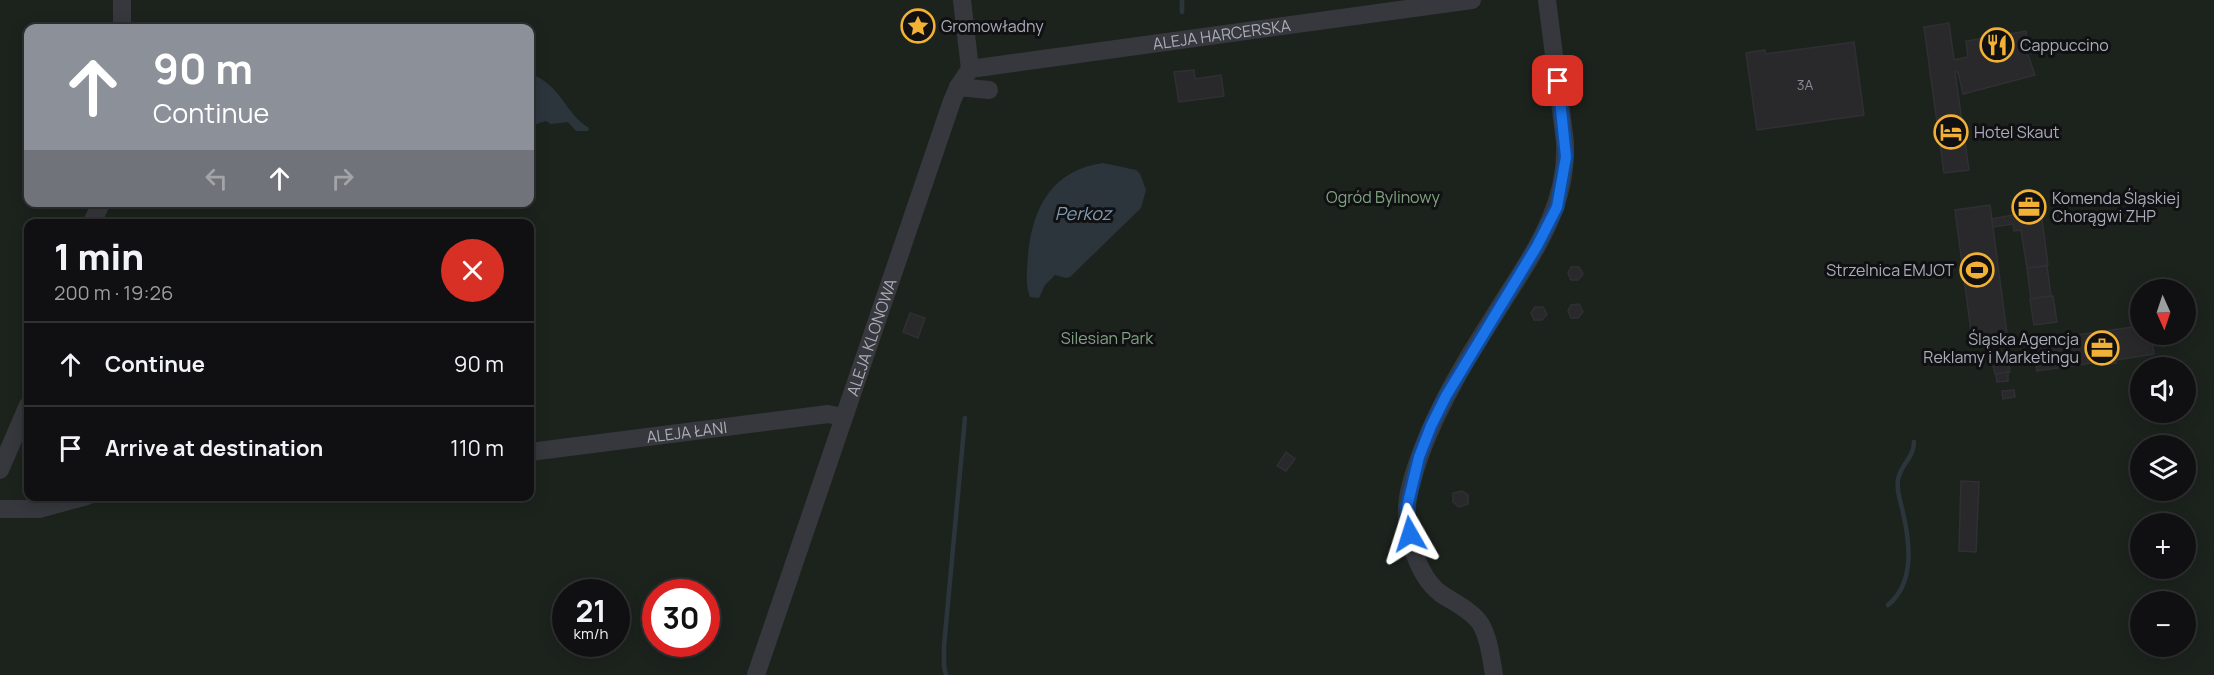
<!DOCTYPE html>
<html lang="en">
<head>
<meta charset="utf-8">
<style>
  :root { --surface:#101012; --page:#19191b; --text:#f1f3f6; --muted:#9c9d9f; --line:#303032 }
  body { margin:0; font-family:Manrope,sans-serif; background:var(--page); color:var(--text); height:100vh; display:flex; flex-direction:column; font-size:22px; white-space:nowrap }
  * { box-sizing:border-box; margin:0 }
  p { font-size:20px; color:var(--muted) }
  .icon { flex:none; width:33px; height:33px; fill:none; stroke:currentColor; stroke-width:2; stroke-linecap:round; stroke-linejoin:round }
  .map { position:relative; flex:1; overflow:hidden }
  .details { position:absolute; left:24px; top:219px; width:510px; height:282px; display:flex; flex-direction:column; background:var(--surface); border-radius:12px; box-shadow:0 3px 15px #0003,0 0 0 2px var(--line) }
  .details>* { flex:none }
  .top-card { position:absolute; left:24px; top:24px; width:510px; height:183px; border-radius:12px; box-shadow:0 3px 15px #0003,0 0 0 2px var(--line); background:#8c9099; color:#fff; overflow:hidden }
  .needle { width:39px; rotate:177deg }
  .controls { position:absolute; left:2130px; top:279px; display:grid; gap:12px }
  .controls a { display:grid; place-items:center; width:66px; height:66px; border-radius:50%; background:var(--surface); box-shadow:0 3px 15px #0003,0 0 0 2px var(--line); font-size:30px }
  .speed { position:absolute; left:552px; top:579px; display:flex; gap:12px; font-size:30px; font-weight:700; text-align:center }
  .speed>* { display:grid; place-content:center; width:78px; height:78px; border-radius:50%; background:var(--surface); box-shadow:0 3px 15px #0003,0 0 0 2px var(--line); line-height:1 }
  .speed small { font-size:15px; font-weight:400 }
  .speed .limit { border:9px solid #d22; background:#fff; color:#111 }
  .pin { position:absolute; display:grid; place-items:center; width:51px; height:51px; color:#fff; margin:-26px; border-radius:12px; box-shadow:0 3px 9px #0006 }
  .me { position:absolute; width:66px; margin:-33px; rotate:354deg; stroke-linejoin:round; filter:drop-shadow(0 0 4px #0008) }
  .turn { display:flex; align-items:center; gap:21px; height:126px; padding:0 30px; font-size:27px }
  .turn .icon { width:78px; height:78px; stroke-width:2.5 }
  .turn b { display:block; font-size:42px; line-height:51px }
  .lanes { display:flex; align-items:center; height:57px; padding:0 30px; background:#0003; justify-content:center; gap:30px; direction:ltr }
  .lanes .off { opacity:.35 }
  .round { display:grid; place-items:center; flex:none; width:63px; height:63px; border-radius:32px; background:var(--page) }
  .overview { display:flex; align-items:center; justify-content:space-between; height:102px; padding:0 30px }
  h1 { font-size:36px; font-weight:800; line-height:45px }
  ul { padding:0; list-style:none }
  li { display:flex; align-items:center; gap:18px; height:84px; padding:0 30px; border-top:2px solid var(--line) }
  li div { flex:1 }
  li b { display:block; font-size:22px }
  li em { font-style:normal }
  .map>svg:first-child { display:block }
  .green { fill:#1c231d; fill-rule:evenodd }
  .water { fill:#2c353c }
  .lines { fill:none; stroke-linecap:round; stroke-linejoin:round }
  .stream { stroke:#2c353c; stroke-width:4.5 }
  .building { fill:#29292c; stroke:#303034; stroke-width:1.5 }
  .minor { stroke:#37383d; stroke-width:18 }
  .route-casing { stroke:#114b97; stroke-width:15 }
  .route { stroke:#1a73e8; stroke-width:10 }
  .labels { text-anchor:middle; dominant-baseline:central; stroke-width:6; stroke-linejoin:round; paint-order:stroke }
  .number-label { font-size:14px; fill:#888b94 }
  .poi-label { font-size:16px; fill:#a8adb8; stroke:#111113; text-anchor:start }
  .street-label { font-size:16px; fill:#a8adb8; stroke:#111113 }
  .park-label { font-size:16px; fill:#7fa381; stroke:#111113 }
  .water-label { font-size:18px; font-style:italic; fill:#7f9bb3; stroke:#111113 }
</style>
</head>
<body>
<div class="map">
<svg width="2214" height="675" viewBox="0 0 2214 675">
  <rect width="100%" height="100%" fill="#161618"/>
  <path class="green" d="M0,0H2214V675H0ZM28,28H530V202H28ZM28,224H530V496H28ZM2140,290H2186V334H2140ZM2140,368H2186V412H2140ZM2140,446H2186V490H2140ZM2140,524H2186V568H2140ZM566,592H616V644H566ZM656,592H706V644H656ZM2140,602H2186V646H2140Z"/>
  <g class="water">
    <path d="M530,74C561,84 565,114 589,128L588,131H576L568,122L551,124L546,121L530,126Z"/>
    <path d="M1103,163L1136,170L1140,174L1146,190L1141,208L1070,277L1066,278L1055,275L1045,285L1039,298L1030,297C1025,283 1027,271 1028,256C1032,208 1052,170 1103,163Z"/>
  </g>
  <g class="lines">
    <g class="stream">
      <polyline points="1182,12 1182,0"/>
      <path d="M1888,605C1915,583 1910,543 1903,513C1901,502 1896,491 1898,480C1900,465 1914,458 1914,442"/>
      <polyline points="946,675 944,666 944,646 965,418"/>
    </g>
  </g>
  <g class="building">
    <polygon points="1949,23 1954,60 1968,57 1966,41 2026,31 2028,49 2026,49 2035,75 1963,94 1958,72 1955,72 1969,170 1944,173 1924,27"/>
    <polygon points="1854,42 1864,115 1757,130 1746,53 1765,50 1765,54"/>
    <polygon points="1194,70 1195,79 1221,75 1224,96 1179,102 1174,72"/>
    <polygon points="2039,197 2048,265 2027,268 2021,230 2014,231 2013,224 1992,227 1991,219 2019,214 2017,200"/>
    <polygon points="1990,205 2007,334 1972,339 1955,210"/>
    <polygon points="2047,266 2051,296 2031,299 2027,268"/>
    <polygon points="1571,267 1579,267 1583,274 1578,280 1571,280 1568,273"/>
    <polygon points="2053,296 2057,322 2034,325 2030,299"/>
    <polygon points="1579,304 1583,312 1578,318 1571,318 1568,311 1571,305"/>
    <polygon points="1535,307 1543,307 1547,314 1542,320 1534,320 1531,313"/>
    <polygon points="910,313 925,318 918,338 903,332"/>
    <polygon points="2140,326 2140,334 2151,334 2154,354 2115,360 2116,363 2099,365 2099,362 2037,371 2033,341"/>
    <polygon points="2008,362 2010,372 1995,374 1993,365"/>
    <polygon points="2008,372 2008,381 1997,382 1996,374"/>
    <polygon points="2014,390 2015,397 2003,399 2002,391"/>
    <polygon points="1286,452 1295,459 1286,471 1277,466"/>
    <polygon points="1961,481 1979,482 1976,552 1959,551"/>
    <polygon points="1462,491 1468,495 1468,504 1459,507 1453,502 1453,493"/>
  </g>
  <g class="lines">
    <g class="minor">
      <polyline points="122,28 122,0"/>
      <path id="s1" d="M970,69L1472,0"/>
      <polyline points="958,87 989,90"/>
      <polyline points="91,224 102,202"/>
      <path id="s2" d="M530,452L828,414L843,417"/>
      <polyline points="0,470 28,405"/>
      <polyline points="0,509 39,509 87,496"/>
      <path id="s3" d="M756,675L952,101L958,87L970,69L962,0"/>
      <path d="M1494,675C1491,658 1489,637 1480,623C1471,610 1453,602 1440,593C1418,576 1405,534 1407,507C1408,488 1416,467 1422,450C1441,400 1469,355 1497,311C1531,256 1568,209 1565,142L1547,0"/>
    </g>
  </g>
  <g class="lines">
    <g class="route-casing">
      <polyline id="route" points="1410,534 1407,507 1419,457 1431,426 1446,396 1537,246 1557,207 1566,157 1558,81"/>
    </g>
    <use href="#route" class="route"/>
  </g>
  <defs>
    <g id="sight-ring" transform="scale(1.725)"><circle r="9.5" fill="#111113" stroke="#f2b134" stroke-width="1.5"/><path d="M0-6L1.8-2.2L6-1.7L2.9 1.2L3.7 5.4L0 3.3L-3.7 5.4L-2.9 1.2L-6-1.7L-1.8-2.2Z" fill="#f2b134"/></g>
    <g id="restaurant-ring" transform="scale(1.725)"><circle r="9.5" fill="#111113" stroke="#f2b134" stroke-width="1.5"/><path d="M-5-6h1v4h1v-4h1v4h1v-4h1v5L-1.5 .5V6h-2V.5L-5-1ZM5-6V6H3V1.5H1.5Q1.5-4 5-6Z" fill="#f2b134"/></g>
    <g id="hotel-ring" transform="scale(1.725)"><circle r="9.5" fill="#111113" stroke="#f2b134" stroke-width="1.5"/><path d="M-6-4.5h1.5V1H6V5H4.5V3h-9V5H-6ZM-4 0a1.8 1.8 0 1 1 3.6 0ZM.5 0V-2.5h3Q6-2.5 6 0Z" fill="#f2b134"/></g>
    <g id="office-ring" transform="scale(1.725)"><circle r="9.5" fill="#111113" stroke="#f2b134" stroke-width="1.5"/><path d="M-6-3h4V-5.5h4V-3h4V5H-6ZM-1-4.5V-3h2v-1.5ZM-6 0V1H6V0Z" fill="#f2b134"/></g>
    <g id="stadium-ring" transform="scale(1.725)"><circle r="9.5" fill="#111113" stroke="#f2b134" stroke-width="1.5"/><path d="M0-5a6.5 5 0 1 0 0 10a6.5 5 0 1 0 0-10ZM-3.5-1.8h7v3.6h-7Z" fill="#f2b134"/></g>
  </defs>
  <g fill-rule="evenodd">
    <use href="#sight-ring" x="918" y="26"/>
    <use href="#restaurant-ring" x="1997" y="45"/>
    <use href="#hotel-ring" x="1951" y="132"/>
    <use href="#office-ring" x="2029" y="207"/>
    <use href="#stadium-ring" x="1977" y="270"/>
    <use href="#office-ring" x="2102" y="348"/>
  </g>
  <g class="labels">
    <g class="number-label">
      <text x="1805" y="84">3A</text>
    </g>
    <g class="poi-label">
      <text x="941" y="26">Gromowładny</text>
      <text x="2020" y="45">Cappuccino</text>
      <text x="1974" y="132">Hotel Skaut</text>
      <text x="2052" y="198">Komenda Śląskiej<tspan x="2052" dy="18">Chorągwi ZHP</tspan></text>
      <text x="1954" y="270" text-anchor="end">Strzelnica EMJOT</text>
      <text x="2079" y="339" text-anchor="end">Śląska Agencja<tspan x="2079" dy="18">Reklamy i Marketingu</tspan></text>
    </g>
    <g class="street-label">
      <text stroke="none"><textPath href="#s1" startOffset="254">ALEJA HARCERSKA</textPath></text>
      <text stroke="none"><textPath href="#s3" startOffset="357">ALEJA KLONOWA</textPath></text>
      <text stroke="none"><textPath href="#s2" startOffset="158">ALEJA ŁANI</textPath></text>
    </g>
    <g class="park-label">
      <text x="1383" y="197">Ogród Bylinowy</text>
      <text x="1107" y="338">Silesian Park</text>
    </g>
    <g class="water-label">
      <text x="1083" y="213">Perkoz</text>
    </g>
  </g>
</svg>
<div class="controls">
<a><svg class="needle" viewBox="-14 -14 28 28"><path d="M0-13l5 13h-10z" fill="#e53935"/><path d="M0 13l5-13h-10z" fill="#9c9d9f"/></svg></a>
<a><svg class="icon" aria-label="sound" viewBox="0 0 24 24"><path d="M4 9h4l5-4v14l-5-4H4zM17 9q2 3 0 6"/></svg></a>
<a><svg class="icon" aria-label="layers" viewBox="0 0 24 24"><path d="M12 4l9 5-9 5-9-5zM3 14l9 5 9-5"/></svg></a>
<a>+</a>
<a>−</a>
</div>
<div class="speed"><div>21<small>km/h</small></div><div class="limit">30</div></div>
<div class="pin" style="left:1558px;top:81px;background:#d93025"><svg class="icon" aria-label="arrive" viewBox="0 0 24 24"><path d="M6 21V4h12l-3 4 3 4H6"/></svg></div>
<svg class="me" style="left:1410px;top:534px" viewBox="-20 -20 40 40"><path d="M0-17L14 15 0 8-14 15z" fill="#1a73e8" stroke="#fff" stroke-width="4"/></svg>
<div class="top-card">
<div class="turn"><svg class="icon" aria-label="ahead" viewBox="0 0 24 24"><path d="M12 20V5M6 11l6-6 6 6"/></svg><div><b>90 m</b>Continue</div></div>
<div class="lanes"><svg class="icon off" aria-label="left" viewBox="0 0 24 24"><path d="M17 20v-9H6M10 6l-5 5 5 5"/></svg><svg class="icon" aria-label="ahead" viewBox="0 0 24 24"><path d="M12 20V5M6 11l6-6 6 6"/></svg><svg class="icon off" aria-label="right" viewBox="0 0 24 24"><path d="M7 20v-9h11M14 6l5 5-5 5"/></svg></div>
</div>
<section class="details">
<div class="overview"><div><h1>1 min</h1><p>200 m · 19:26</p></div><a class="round" style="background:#d93025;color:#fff"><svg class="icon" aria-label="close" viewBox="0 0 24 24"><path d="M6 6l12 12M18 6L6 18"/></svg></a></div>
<ul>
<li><svg class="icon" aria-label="ahead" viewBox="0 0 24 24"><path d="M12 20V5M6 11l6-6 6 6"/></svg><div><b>Continue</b></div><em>90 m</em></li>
<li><svg class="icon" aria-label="arrive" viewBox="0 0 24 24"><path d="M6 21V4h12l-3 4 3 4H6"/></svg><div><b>Arrive at destination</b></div><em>110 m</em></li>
</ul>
</section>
</div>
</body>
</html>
